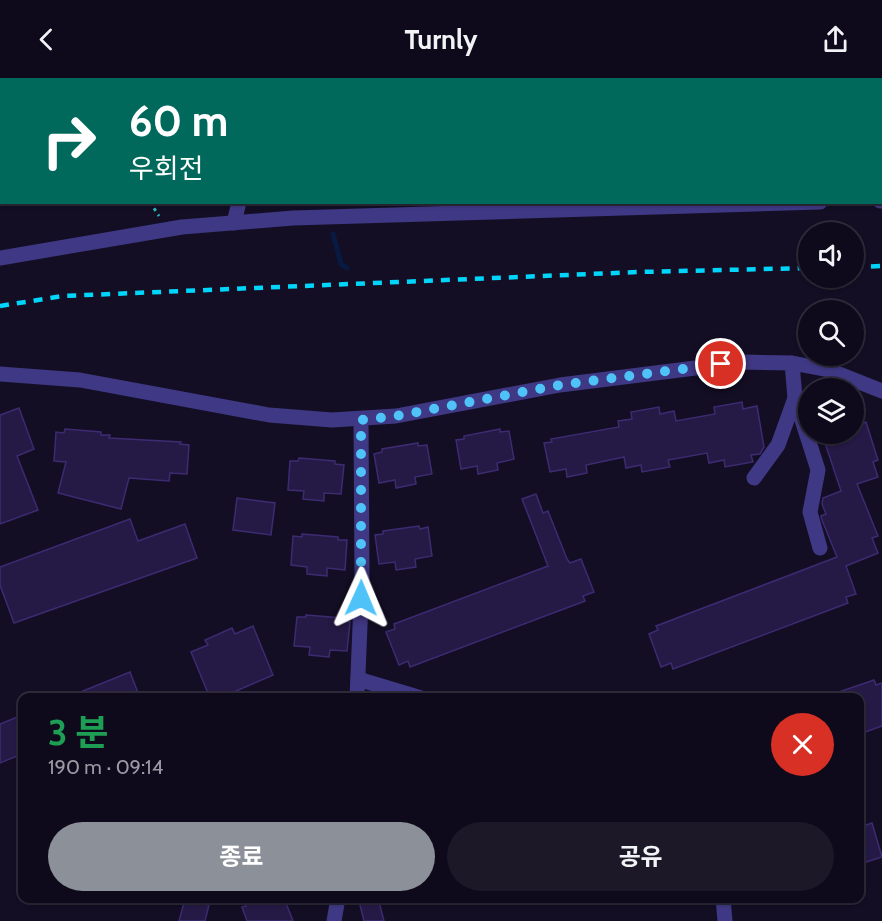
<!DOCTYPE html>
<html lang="ko">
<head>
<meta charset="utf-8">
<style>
  :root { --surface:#0e0a1b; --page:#1c1828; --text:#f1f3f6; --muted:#9b9aa3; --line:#2e2b3a; --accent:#8c9099 }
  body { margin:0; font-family:Cabin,"Noto Sans KR",sans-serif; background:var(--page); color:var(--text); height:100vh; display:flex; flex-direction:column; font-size:22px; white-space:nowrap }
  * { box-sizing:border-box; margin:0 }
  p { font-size:20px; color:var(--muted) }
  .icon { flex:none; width:33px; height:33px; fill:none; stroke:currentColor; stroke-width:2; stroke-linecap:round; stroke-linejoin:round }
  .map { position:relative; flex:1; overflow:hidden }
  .sheet { position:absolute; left:18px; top:615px; width:846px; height:210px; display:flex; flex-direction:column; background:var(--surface); border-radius:12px; box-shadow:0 2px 4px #0004,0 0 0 2px var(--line) }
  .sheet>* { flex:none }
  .guide { position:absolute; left:0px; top:0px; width:882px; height:126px; box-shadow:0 2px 4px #0004,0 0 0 2px var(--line); background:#00695c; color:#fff; overflow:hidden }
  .controls { position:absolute; left:798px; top:144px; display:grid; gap:12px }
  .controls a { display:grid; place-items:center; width:66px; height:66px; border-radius:50%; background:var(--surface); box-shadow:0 2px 4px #0004,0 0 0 2px var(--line); font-size:30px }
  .pin { position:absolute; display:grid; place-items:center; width:51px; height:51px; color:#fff; margin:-26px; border:3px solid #fff; border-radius:50%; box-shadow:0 2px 6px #0007 }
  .me { position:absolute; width:66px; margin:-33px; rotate:1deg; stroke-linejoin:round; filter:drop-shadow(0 0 4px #0008) }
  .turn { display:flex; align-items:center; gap:21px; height:126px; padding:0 30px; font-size:27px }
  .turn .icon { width:78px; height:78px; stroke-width:2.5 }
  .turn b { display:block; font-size:42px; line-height:51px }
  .round { display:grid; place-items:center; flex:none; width:63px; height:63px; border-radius:32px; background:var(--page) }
  .overview { display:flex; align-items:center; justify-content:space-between; height:102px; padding:0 30px }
  h1 { font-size:36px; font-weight:700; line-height:45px; color:#1e9e55 }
  .primary-button { display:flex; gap:12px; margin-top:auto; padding:12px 30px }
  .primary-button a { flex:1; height:69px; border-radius:36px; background:var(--accent); color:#fff; font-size:24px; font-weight:700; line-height:69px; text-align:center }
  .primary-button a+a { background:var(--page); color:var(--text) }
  header { display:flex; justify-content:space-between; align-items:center; height:78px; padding:0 30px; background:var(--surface); font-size:27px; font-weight:700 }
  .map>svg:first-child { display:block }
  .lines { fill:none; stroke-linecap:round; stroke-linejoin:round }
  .stream { stroke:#091a42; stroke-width:5 }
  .building { fill:#251945; stroke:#3d2b72; stroke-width:1.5 }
  .path { stroke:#2cb8b7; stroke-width:3; stroke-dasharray:3 4.5; stroke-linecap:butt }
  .minor { stroke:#3f3884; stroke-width:15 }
  .rail { stroke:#00d5fc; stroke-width:4.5; stroke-dasharray:9 8; stroke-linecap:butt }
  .route { stroke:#4fc3f7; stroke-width:10; stroke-dasharray:0 18 }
</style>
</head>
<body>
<header><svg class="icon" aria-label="back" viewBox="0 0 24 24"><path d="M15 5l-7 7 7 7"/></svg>Turnly<svg class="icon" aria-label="share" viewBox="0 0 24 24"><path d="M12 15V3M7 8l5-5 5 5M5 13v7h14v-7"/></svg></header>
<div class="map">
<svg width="882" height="843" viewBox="0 0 882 843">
  <rect width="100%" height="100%" fill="#130e24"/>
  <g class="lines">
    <g class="stream">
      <polyline points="325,0 326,2"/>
      <polyline points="333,156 341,186 347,190"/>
    </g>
  </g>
  <g class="building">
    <polygon points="742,324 743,331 757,328 764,369 760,376 751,377 753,384 725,389 724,382 709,385 707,375 668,382 670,389 642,394 641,387 626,390 624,379 586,387 587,395 567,399 566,391 550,394 544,365 552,364 551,361 619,349 618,343 632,341 631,334 659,329 660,336 674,333 676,343 715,336 714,329"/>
    <polygon points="19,330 34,371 17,378 38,432 0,446 0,337"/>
    <polygon points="866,344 878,382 873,384 878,399 857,406 878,458 872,460 878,475 846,488 856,516 846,519 848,525 673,591 671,585 661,589 649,556 658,552 656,548 837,479 822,442 821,438 826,436 822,426 823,420 841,413 823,359 832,356 854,356 854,349"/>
    <polygon points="65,351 101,354 101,357 110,357 109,360 181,364 180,366 189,367 187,396 170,395 169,403 129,400 121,431 58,415 66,384 54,383 56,354 64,355"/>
    <polygon points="500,351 500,354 509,353 514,381 497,385 498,392 478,396 477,388 461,391 456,362 464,361 464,358"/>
    <polygon points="418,365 418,368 427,367 432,396 415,399 416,406 396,410 395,402 379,405 374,376 382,374 382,371"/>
    <polygon points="299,380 335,383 335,386 344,387 341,416 324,415 324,423 303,421 304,413 288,412 290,383 298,383"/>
    <polygon points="536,416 543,435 548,433 567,481 570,485 581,481 594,514 583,518 585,523 410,589 408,583 399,587 386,554 395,551 394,546 548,488 522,421"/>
    <polygon points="237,420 275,425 271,457 233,452"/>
    <polygon points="130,441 138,463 185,446 197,480 14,545 0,507 0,489"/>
    <polygon points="419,448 420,451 428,449 432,478 415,481 416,489 396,492 395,484 379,486 375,457 383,456 383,453"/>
    <polygon points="302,456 338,459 338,462 347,462 345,492 327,490 327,498 307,496 307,489 291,487 293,458 302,459"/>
    <polygon points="306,537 342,540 342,543 350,544 347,573 330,572 329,579 309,577 310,569 294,568 297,539 306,539"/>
    <polygon points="253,548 273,597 220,620 210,620 191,574 208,567 205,562 232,550 235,556"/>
    <polygon points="130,594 140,620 68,620 68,619"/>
    <polygon points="874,602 876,607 882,605 882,648 860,656 860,620 830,620 830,617"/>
    <polygon points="22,637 22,676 0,685 0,646"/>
    <polygon points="872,745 882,779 860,786 860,749"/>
    <polygon points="244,820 284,820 293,843 247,843 242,829 246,828"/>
    <polygon points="369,820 378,820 384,843 364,843 359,823"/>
    <polygon points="185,821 209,827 205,843 179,843"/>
  </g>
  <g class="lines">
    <g class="path">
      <polyline points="209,2 211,0"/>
      <polyline points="0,82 2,81"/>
      <polyline points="150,124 159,138"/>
    </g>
    <g class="minor">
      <polyline points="258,2 258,0"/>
      <polyline points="880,123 882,123"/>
      <polyline points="234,145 239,124"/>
      <polyline points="0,180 182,149 293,140 820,124"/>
      <polyline points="792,285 795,320 818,392 810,434 820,470"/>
      <polyline points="0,296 80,302 269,337 332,342 396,338 560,307 743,284 792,285 829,292 882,313"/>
      <polyline points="754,400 778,367 795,320"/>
      <polyline points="358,601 421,620"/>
      <polyline points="357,620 362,500 361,342"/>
      <polyline points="723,820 725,843"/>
      <polyline points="334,843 338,820"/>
    </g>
    <g class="rail">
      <polyline points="854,189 882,188"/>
      <polyline points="0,228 63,218 638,194 808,190"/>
    </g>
  </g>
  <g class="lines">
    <polyline class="route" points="361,520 361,342 396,338 560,307 721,286"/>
  </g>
</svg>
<div class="controls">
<a><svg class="icon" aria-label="sound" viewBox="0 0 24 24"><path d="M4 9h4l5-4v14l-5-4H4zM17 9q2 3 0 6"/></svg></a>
<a><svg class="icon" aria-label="search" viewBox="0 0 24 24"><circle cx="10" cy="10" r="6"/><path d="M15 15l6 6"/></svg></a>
<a><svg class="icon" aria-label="layers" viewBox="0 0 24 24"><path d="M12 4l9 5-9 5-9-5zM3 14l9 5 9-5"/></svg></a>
</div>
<div class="pin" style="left:721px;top:286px;background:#d93025"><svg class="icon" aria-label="arrive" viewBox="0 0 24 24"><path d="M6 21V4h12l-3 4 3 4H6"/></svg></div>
<svg class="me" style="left:361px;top:520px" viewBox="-20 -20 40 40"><path d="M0-17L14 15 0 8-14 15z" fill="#4fc3f7" stroke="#fff" stroke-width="4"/></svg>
<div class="guide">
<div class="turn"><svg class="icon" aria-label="right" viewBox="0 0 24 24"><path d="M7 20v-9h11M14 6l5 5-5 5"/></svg><div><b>60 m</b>우회전</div></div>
</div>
<section class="sheet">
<div class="overview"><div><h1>3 분</h1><p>190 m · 09:14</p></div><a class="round" style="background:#d93025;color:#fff"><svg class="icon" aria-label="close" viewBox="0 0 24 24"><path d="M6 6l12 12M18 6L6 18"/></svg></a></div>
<div class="primary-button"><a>종료</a><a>공유</a></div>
</section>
</div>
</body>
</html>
